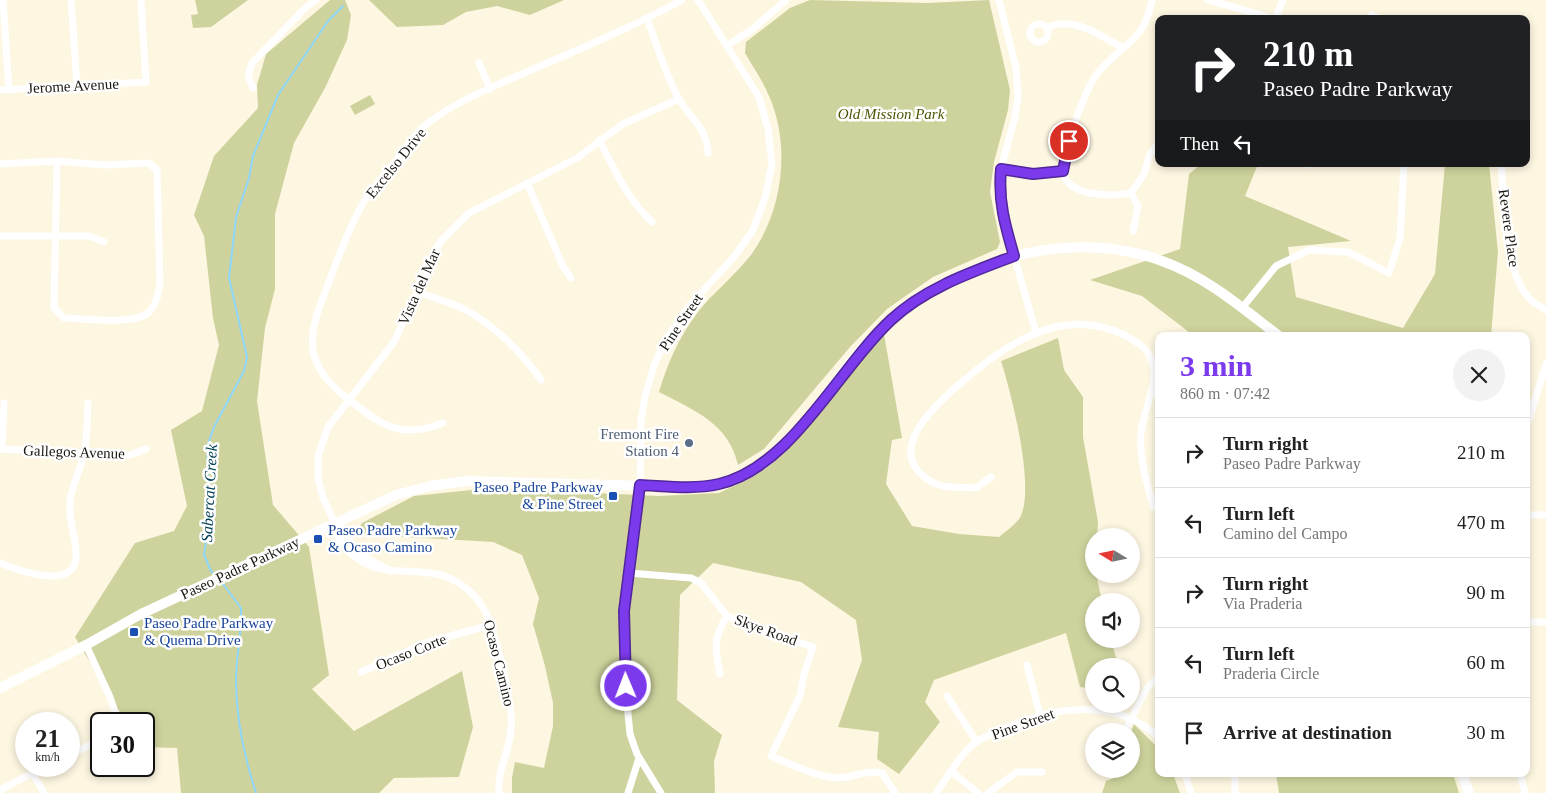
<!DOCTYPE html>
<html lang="en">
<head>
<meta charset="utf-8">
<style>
  :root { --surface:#fff; --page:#f2f2f2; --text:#222; --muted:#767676; --line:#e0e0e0; --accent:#7c3aed }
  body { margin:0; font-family:"Times New Roman",serif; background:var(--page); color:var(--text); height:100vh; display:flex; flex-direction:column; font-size:19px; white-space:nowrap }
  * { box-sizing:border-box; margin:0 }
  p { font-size:16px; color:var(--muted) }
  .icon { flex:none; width:28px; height:28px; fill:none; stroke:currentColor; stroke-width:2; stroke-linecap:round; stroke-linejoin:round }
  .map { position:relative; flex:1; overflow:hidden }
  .side { position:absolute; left:1155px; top:332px; width:375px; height:445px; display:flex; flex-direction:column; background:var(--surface); border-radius:10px; box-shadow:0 2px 8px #0003 }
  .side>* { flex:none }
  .hud { position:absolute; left:1155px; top:15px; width:375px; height:152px; border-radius:10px; box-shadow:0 2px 8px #0003; background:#202124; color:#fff; overflow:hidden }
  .needle { width:32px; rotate:280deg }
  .tools { position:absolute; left:1085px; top:528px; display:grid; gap:10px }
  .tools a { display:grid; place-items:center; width:55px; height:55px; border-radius:50%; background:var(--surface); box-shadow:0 2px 8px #0003; font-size:25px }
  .speed { position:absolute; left:15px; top:712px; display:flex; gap:10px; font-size:25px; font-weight:700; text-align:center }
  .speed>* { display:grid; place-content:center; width:65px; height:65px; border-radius:50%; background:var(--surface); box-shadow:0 2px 8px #0003; line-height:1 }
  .speed small { font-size:12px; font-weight:400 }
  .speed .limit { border:2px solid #111; border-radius:8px; background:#fff; color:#111 }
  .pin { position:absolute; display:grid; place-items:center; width:42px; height:42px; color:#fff; margin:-21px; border:2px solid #fff; border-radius:50%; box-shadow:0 1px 5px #0007 }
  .me { position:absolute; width:55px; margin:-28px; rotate:359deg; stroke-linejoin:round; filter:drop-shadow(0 0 4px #0008) }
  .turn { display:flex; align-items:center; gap:18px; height:105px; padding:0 25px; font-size:22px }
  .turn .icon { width:65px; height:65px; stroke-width:2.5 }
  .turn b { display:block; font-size:35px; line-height:42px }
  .then { display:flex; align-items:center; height:48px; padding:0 25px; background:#0003; gap:10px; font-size:19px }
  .round { display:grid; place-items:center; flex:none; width:52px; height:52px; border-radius:26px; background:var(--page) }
  .head { display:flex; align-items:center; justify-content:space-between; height:85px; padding:0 25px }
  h1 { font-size:30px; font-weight:600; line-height:38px; color:var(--accent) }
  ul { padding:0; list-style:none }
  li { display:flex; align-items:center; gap:15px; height:70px; padding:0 25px; border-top:1px solid var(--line) }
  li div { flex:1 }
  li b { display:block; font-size:19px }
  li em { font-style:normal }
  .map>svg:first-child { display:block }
  .green { fill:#ced39d }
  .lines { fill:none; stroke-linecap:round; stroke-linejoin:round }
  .stream { stroke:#8ed7fa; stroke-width:2 }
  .street { stroke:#fff; stroke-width:7 }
  .secondary { stroke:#fff; stroke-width:10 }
  .route-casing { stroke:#51269a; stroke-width:12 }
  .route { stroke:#7c3aed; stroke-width:9 }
  .service-dot { fill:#5c6f8a; stroke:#fff; stroke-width:2 }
  .transit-dot { fill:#1a4fb4; stroke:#fff; stroke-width:2 }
  .labels { text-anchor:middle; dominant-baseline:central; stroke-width:5; stroke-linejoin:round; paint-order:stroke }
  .street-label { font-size:15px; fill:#1a1710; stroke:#fff }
  .park-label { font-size:15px; font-style:italic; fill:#515402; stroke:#fff }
  .service-label { font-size:15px; fill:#4e5e75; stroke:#fff; text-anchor:end }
  .transit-label { font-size:15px; fill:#164399; stroke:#fff; text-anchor:start }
  .water-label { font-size:16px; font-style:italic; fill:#004057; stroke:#fff }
</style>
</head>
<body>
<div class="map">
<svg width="1546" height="793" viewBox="0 0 1546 793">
  <rect width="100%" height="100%" fill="#fdf6e1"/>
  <g class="green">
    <polygon points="195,0 248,0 211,27 193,28 191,15 198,14"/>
    <polygon points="330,0 345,0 351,15 347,40 325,88 294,143 275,214 275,289 265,328 257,401 273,505 309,547 329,675 312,689 354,731 462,671 473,727 459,777 394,778 379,793 181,793 177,748 144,747 144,724 127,724 75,637 135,543 174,531 187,506 171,430 202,411 219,345 213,318 204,236 194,215 214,156 258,108 257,85 266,54"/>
    <polygon points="369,0 564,0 530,15 497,6 466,12 443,25 397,27"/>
    <path d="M810,0L928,3L989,0L1010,90L1008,110L994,162L990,192L1000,242L997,249L933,277L887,309L850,347L764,449L738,465C729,423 693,410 659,392C669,358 684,326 709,299C723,285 738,271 751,255C783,211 791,145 769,96C763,81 753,67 745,53L746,42L790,8Z"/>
    <polygon points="370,95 375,104 355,115 350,106"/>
    <polygon points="1201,164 1258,164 1245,196 1351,241 1288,247 1296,297 1403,328 1435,274 1445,164 1489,164 1498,252 1491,336 1194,336 1142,296 1090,280 1180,249 1189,174"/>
    <path d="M884,334L902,438L892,440L886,484L912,526L959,534L999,537C1005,532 1014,526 1019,519C1037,492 1011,392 1001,361L1058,338L1064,370L1083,397V437L1098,522L1097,536H1094V574H1096L1102,601H1094V639H1111L1118,666H1094V689L1080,687L1066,633L934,680L925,702L940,722L899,774L877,759L879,732L838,727L862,660L856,620L801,582L713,563L680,595L677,700L722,735L714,761L715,793H512V778L515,762L544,768L553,726V703L545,666L533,624L539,598L522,555L493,542L355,534L362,523L414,496L491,488L659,496L719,493L751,478L775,461L791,445Z"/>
    <polygon points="1134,724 1159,749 1159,774 1173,774 1180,793 1102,793 1106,781 1125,774 1124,769 1131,769 1131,732"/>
    <polygon points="1276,774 1453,774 1459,793 1279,793"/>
  </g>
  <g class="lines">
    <g class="stream">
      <polyline points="215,575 211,571 204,555 211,510 207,467 208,444 214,427 244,371 247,357 229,278 236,217 249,178 253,156 278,95 328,21 343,6"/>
      <path d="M220,580L241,608C242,633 236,656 236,681C236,718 245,759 256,793"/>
    </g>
    <g class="street">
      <polyline points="3,0 9,90"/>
      <polyline points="71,0 77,85"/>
      <polyline points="999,0 1016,68 1018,95 1015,117 1001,169 999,191 1005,224 1036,333"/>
      <path d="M1152,0C1149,12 1146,25 1137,35C1125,49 1107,60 1096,75C1086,90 1079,111 1073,128C1069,141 1063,155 1063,169C1063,197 1112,197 1131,193L1144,174L1150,154L1159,143"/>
      <polyline points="1208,0 1275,19"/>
      <polyline points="1372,15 1380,19"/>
      <path d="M647,19C656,42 667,79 679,99C692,121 706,126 708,153"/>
      <polyline points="1275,19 1283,0"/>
      <circle cx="1039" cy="33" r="9"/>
      <path d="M1046,28C1073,15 1100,35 1123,48"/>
      <polyline points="728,45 754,28 786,0"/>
      <polyline points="479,63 490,89"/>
      <polyline points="253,88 248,76 252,63 306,7 316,0"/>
      <polyline points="0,90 146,82 141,0"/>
      <path d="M599,140C615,170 627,199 652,222"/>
      <path d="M0,164L57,161L105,165L149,163L157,170L160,283C158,294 157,304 149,312C136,326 83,318 64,318L54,308L57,161"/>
      <path d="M1501,164C1505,201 1503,272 1530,299C1534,303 1541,307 1546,310"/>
      <polyline points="1307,165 1307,164"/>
      <polyline points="1001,169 1033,175 1063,171"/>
      <polyline points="527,183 563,266 571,278"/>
      <polyline points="1131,193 1138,206 1133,231"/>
      <polyline points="0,236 89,236 104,242"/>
      <path d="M417,292C432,297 449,302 464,309C494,325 522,352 541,380"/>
      <polyline points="1242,308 1276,266 1309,250 1348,252 1389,273 1400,238 1404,164"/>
      <polyline points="1151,393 1159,395"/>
      <path d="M443,423C399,440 382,425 348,399C302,364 307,337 327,287C338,258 349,227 365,200C374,186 387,172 398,158C405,149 412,137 421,129C451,103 488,89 524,73C577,50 631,28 682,0"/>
      <polyline points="1526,429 1546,364"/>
      <polyline points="0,449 130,455 146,449"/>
      <polyline points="2,449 4,403"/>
      <path d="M991,477L976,488C963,487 944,489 932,482C881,453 935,405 961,383C1005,344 1063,305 1124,335C1131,339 1144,345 1148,353C1164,378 1143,406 1141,433C1139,459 1147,482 1153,507L1159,505"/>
      <polyline points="1526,515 1546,515"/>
      <path d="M335,524C336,536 341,545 350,553C379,579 403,567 436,574C454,577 472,590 482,606C495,626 514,706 511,730C509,753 497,770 499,793"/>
      <path d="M0,563C19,571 78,592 76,554C76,536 68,519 70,501C72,484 81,469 84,453C88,437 87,419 88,403"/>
      <polyline points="391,571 365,557 335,524 323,498 318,478 318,456 328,427 394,342 440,242 469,213 577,158 623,124 679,99"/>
      <path d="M629,573L691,578L701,583L727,616L749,626L813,647L804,674L800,696L771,756C789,763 809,774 829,777C848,781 863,769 882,773L895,793"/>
      <polyline points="1526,622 1546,622"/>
      <polyline points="86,645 110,697 119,724"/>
      <polyline points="1027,665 1040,715"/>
      <polyline points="361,672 428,642 491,625"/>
      <path d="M720,674C715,649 713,638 727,616"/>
      <polyline points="947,696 977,742"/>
      <polyline points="1125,731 1147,688 1159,676"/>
      <polyline points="69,755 101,740"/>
      <polyline points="952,772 978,793"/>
      <polyline points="32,773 43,791"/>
      <polyline points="1185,774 1191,793"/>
      <polyline points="1235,774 1235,793"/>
      <polyline points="1520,774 1525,793"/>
      <polyline points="0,790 46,766"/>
      <polyline points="628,793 639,758"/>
      <polyline points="661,793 637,754 630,734 627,704 624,611 640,485 641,421 645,396 655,363 667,338 688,307 734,257 753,230 765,198 772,164 768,129 759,97 698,0"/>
      <path d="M936,793C948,777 960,754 976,742C983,737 993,734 1001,730C1049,707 1116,696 1159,738"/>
      <polyline points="988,793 1017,772 1042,772"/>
    </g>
    <g class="secondary">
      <path d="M0,688L86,645L141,614L396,495L430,486L466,481L687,487C697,486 707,486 717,484C783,473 819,399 858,353C928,270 1057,222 1162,261C1207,277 1242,308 1279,336"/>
      <polyline points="1462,774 1469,793"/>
    </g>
  </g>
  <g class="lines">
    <g class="route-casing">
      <path id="route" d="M626,686L624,611L640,485C665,486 693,490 719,484C792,467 838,369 891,320C925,288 972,272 1014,256C1005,225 998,201 1001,169L1033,174L1063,171L1069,141"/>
    </g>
    <use href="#route" class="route"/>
  </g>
  <circle class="service-dot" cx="689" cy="443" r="5"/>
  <g class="transit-dot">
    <rect x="608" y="491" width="10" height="10" rx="2.5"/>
    <rect x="313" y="534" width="10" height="10" rx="2.5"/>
    <rect x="129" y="627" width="10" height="10" rx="2.5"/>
  </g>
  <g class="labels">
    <g class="street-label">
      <text transform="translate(73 86) rotate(-3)">Jerome Avenue</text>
      <text transform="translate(396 163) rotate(-51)">Excelso Drive</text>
      <text transform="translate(1509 228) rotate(82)">Revere Place</text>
      <text transform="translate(419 287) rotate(-66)">Vista del Mar</text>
      <text transform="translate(681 322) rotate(-56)">Pine Street</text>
      <text transform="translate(74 452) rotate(2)">Gallegos Avenue</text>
      <text transform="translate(240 568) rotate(-25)">Paseo Padre Parkway</text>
      <text transform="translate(766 630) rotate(20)">Skye Road</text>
      <text transform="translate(411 652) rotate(-22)">Ocaso Corte</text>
      <text transform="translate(499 663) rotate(76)">Ocaso Camino</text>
      <text transform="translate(1023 724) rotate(-20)">Pine Street</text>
    </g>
    <g class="park-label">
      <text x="891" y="114">Old Mission Park</text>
    </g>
    <g class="service-label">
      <text x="679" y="434">Fremont Fire<tspan x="679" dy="17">Station 4</tspan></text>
    </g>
    <g class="transit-label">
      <text x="603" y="487" text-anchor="end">Paseo Padre Parkway<tspan x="603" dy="17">&amp; Pine Street</tspan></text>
      <text x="328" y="530">Paseo Padre Parkway<tspan x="328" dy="17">&amp; Ocaso Camino</tspan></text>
      <text x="144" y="623">Paseo Padre Parkway<tspan x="144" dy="17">&amp; Quema Drive</tspan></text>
    </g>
    <g class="water-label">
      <text transform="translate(209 493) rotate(-87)">Sabercat Creek</text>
    </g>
  </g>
</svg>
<div class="tools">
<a><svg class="needle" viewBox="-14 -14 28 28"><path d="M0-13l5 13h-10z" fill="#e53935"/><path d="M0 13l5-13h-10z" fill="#767676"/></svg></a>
<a><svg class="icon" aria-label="sound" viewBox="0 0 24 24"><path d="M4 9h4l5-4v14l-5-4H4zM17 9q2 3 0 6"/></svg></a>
<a><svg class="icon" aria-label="search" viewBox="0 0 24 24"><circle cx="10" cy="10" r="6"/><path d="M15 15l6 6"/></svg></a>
<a><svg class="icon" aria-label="layers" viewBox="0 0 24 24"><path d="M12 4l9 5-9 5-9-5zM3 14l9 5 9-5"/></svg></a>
</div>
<div class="speed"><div>21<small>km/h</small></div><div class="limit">30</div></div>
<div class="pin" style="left:1069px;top:141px;background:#d93025"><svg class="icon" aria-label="arrive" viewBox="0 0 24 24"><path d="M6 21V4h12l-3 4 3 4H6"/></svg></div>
<svg class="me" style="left:626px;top:686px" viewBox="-20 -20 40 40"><circle r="17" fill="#7c3aed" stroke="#fff" stroke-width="3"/><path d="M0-11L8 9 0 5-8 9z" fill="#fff"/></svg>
<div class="hud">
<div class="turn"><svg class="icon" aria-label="right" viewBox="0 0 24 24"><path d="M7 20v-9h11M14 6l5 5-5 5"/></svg><div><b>210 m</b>Paseo Padre Parkway</div></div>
<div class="then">Then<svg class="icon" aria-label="left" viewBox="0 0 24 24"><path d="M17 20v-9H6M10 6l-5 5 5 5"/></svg></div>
</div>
<section class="side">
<div class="head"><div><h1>3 min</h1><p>860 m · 07:42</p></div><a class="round"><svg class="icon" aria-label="close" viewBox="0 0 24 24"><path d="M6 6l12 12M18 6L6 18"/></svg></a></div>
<ul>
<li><svg class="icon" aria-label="right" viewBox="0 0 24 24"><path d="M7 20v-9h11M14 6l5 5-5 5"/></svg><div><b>Turn right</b><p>Paseo Padre Parkway</p></div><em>210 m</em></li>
<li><svg class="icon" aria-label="left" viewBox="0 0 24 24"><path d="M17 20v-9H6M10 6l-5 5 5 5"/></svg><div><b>Turn left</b><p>Camino del Campo</p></div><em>470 m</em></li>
<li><svg class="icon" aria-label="right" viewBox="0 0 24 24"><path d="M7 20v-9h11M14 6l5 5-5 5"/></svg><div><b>Turn right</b><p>Via Praderia</p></div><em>90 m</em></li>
<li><svg class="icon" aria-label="left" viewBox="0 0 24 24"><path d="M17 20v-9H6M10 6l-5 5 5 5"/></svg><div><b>Turn left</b><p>Praderia Circle</p></div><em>60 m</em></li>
<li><svg class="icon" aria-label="arrive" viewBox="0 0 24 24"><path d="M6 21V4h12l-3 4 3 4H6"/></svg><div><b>Arrive at destination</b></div><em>30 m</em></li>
</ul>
</section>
</div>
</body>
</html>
